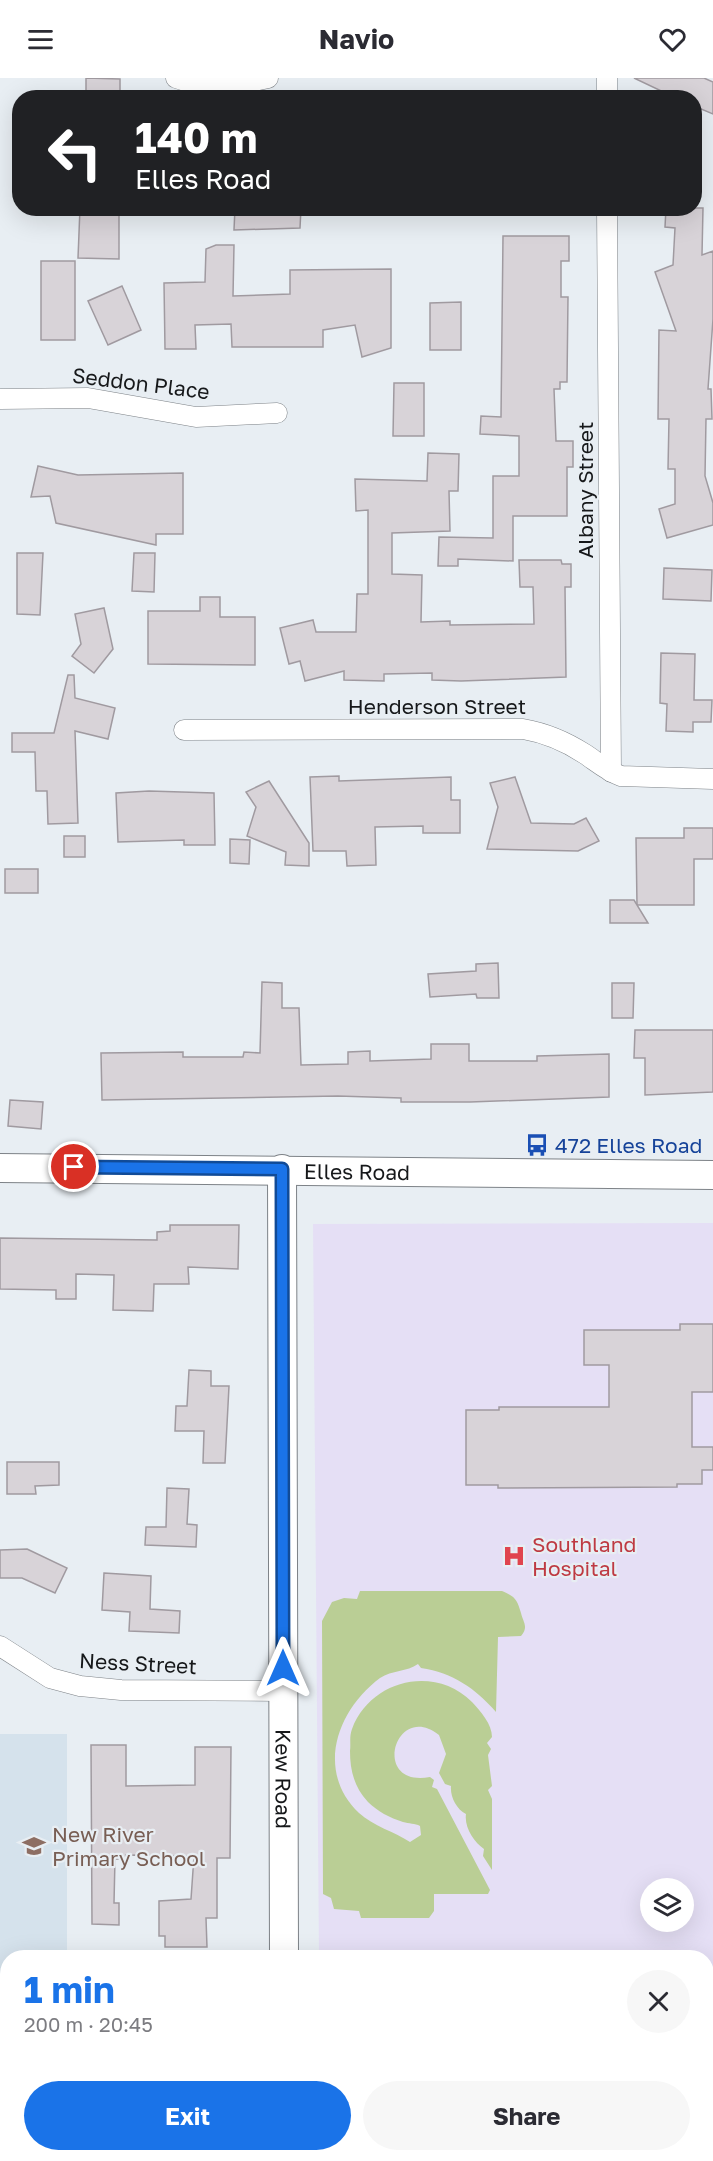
<!DOCTYPE html>
<html lang="en">
<head>
<meta charset="utf-8">
<style>
  :root { --surface:#fff; --page:#f7f7f7; --text:#2b2b33; --muted:#7c7c81; --accent:#1a73e8 }
  body { margin:0; font-family:"Golos Text",sans-serif; background:var(--page); color:var(--text); height:100vh; display:flex; flex-direction:column; font-size:22px; white-space:nowrap }
  * { box-sizing:border-box; margin:0 }
  p { font-size:20px; color:var(--muted) }
  .icon { flex:none; width:33px; height:33px; fill:none; stroke:currentColor; stroke-width:2; stroke-linecap:round; stroke-linejoin:round }
  .map { position:relative; flex:1; overflow:hidden }
  .sheet { position:absolute; left:0px; top:1872px; width:714px; height:212px; display:flex; flex-direction:column; background:var(--surface); border-radius:24px 24px 0 0; box-shadow:0 6px 24px #0002 }
  .sheet>* { flex:none }
  .guide { position:absolute; left:12px; top:12px; width:690px; height:126px; border-radius:24px; box-shadow:0 6px 24px #0002; background:#202124; color:#fff; overflow:hidden }
  .tools { position:absolute; left:640px; top:1800px; display:grid; gap:12px }
  .tools a { display:grid; place-items:center; width:54px; height:54px; border-radius:50%; background:var(--surface); box-shadow:0 6px 24px #0002; font-size:30px }
  .pin { position:absolute; display:grid; place-items:center; width:51px; height:51px; color:#fff; margin:-26px; border:3px solid #fff; border-radius:50%; box-shadow:0 2px 6px #0007 }
  .me { position:absolute; width:66px; margin:-33px; rotate:0deg; stroke-linejoin:round; filter:drop-shadow(0 0 4px #0008) }
  .turn { display:flex; align-items:center; gap:21px; height:126px; padding:0 24px; font-size:27px }
  .turn .icon { width:78px; height:78px; stroke-width:2.5 }
  .turn b { display:block; font-size:42px; line-height:51px }
  .round { display:grid; place-items:center; flex:none; width:63px; height:63px; border-radius:32px; background:var(--page) }
  .overview { display:flex; align-items:center; justify-content:space-between; height:102px; padding:0 24px }
  h1 { font-size:36px; font-weight:700; line-height:45px; color:var(--accent) }
  .button { display:flex; gap:12px; margin-top:auto; padding:12px 24px }
  .button a { flex:1; height:69px; border-radius:36px; background:var(--accent); color:#fff; font-size:24px; font-weight:700; line-height:69px; text-align:center }
  .button a+a { background:var(--page); color:var(--text) }
  header { display:flex; justify-content:space-between; align-items:center; height:78px; padding:0 24px; background:var(--surface); font-size:27px; font-weight:700 }
  .map>svg:first-child { display:block }
  .built { fill:#d5e2ec }
  .medical { fill:#e5dff5; fill-rule:evenodd }
  .green { fill:#bace95 }
  .building { fill:#d8d3d8; stroke:#a09aa0; stroke-width:1.5 }
  .lines { fill:none; stroke-linecap:round; stroke-linejoin:round }
  .street-casing { stroke:#7d8287; stroke-width:21 }
  .secondary-casing { stroke:#7d8287; stroke-width:30 }
  .street { stroke:#fff; stroke-width:20 }
  .secondary { stroke:#fff; stroke-width:28 }
  .route-casing { stroke:#114b97; stroke-width:15 }
  .route { stroke:#1a73e8; stroke-width:10 }
  .labels { text-anchor:middle; dominant-baseline:central; stroke-width:4.5; stroke-linejoin:round; paint-order:stroke }
  .street-label { font-size:21px; fill:#16181a; stroke:#e8eef3 }
  .transit-label { font-size:21px; fill:#164399; stroke:#e8eef3; text-anchor:start }
  .health-label { font-size:21px; fill:#be3a42; stroke:#e8eef3; text-anchor:start }
  .education-label { font-size:21px; fill:#785e54; stroke:#e8eef3; text-anchor:start }
</style>
</head>
<body>
<header><svg class="icon" aria-label="menu" viewBox="0 0 24 24"><path d="M4 6h16M4 12h16M4 18h16"/></svg>Navio<svg class="icon" aria-label="heart" viewBox="0 0 24 24"><path d="M12 20l-8-8c-3-5 5-10 8-4 3-6 11-1 8 4z"/></svg></header>
<div class="map">
<svg width="713" height="2083" viewBox="0 0 713 2083">
  <rect width="100%" height="100%" fill="#e8eef3"/>
  <polygon class="built" points="0,1656 67,1656 67,1879 8,1880 8,2076 66,2076 66,2083 0,2083"/>
  <path class="medical" d="M713,1145V2083H321L320,2076H706V1880L319,1879L313,1146ZM651,1810H684V1844H651Z"/>
  <path class="green" d="M360,1513H502C516,1519 517,1522 521,1535C523,1544 529,1549 521,1558L498,1559L496,1634C475,1610 453,1595 421,1590L418,1586C407,1594 392,1592 380,1600C337,1632 315,1693 359,1735C373,1748 395,1754 410,1764L421,1757L420,1748C415,1745 409,1746 403,1744C390,1740 377,1733 368,1724C354,1709 350,1692 350,1673C351,1665 349,1659 352,1651C371,1601 435,1587 472,1624C481,1634 492,1646 492,1659L487,1665L491,1671L488,1677L492,1708L488,1712L492,1721V1792L483,1778L484,1771C474,1764 464,1749 466,1736C456,1731 450,1718 451,1708L445,1706L439,1695L446,1676L439,1657C395,1622 370,1710 430,1699L434,1702L432,1709L437,1711L490,1812L488,1816H434V1833L429,1840H361L359,1833L334,1831L331,1820L323,1816L322,1543L332,1524L344,1520L357,1521Z"/>
  <g class="building">
    <polygon points="86,0 120,1 120,20 86,20"/>
    <polygon points="634,0 704,0 713,4 713,36 694,28 694,20 676,20"/>
    <polygon points="80,130 119,130 119,181 78,180"/>
    <polygon points="235,130 301,130 300,150 234,152"/>
    <polygon points="666,130 703,130 702,177 713,173 713,241 708,311 711,311 712,341 706,341 705,398 713,425 713,447 667,460 659,431 675,426 675,391 668,391 669,341 658,341 659,252 676,253 655,194 673,187 675,150 665,149"/>
    <polygon points="503,158 569,158 569,183 561,183 561,219 568,219 567,304 560,304 560,311 554,311 556,363 573,363 573,389 567,389 567,438 513,438 513,483 458,481 458,488 438,488 439,459 493,460 493,398 519,398 519,358 480,356 481,338 501,339"/>
    <polygon points="216,167 234,167 233,218 290,216 290,192 391,191 391,270 362,279 355,247 323,252 323,269 232,269 231,246 195,247 196,271 165,271 164,205 205,204 206,171"/>
    <rect x="41" y="183" width="34" height="79"/>
    <polygon points="122,208 141,252 108,267 88,223"/>
    <polygon points="461,224 461,272 430,272 430,225"/>
    <polygon points="394,305 424,305 424,358 393,358"/>
    <polygon points="428,375 459,376 458,413 449,413 450,453 392,455 392,496 422,497 421,544 450,543 450,547 534,546 533,509 520,509 519,482 561,482 562,486 571,486 571,509 565,509 566,599 461,603 432,602 432,595 384,596 384,603 344,602 344,593 305,603 300,583 289,586 280,550 313,542 316,554 356,554 357,516 368,516 368,432 356,433 355,401 427,403"/>
    <polygon points="38,388 78,397 183,395 183,456 156,456 156,467 56,445 50,418 31,419"/>
    <polygon points="17,475 43,475 40,537 17,536"/>
    <polygon points="134,475 155,475 154,514 132,513"/>
    <polygon points="664,490 712,492 711,523 663,521"/>
    <polygon points="200,519 220,519 220,539 255,539 255,587 148,586 148,533 200,533"/>
    <polygon points="104,530 113,571 94,595 72,578 81,566 75,536"/>
    <polygon points="661,575 695,576 694,622 712,622 711,644 693,644 693,654 666,653 667,626 660,625"/>
    <polygon points="68,597 74,597 75,620 115,630 108,661 75,653 78,745 48,746 47,713 36,713 35,674 12,674 12,655 54,655"/>
    <polygon points="339,698 339,703 451,699 451,722 460,722 460,755 423,755 423,748 375,749 376,787 347,788 346,773 313,773 310,699"/>
    <polygon points="515,699 531,745 574,746 586,740 599,763 578,773 487,771 498,729 490,705"/>
    <polygon points="269,703 309,765 309,788 285,787 286,774 247,758 256,729 246,714"/>
    <polygon points="149,713 214,715 215,767 184,767 184,762 118,764 116,715"/>
    <polygon points="684,750 713,750 713,781 694,781 694,827 637,827 636,760 684,760"/>
    <rect x="64" y="758" width="21" height="21"/>
    <polygon points="230,761 250,762 249,786 230,785"/>
    <rect x="5" y="791" width="33" height="24"/>
    <polygon points="610,822 634,822 648,845 610,845"/>
    <polygon points="498,885 499,920 477,920 476,916 430,919 428,896 476,893 476,886"/>
    <polygon points="262,904 282,905 282,930 299,930 301,987 348,986 348,974 370,973 370,983 431,981 431,966 469,966 469,983 537,983 537,978 609,976 609,1019 470,1024 401,1024 401,1020 338,1018 102,1022 101,975 183,974 183,979 243,979 244,974 260,975"/>
    <polygon points="612,905 634,905 633,940 612,940"/>
    <polygon points="635,952 713,952 713,1014 645,1017 645,980 634,980"/>
    <polygon points="10,1022 43,1024 41,1051 8,1048"/>
    <polygon points="170,1147 239,1147 238,1191 188,1189 189,1206 154,1206 153,1233 113,1232 114,1197 76,1196 76,1221 56,1221 56,1212 0,1211 0,1160 157,1162 157,1154 170,1153"/>
    <polygon points="680,1246 713,1246 713,1314 692,1314 692,1369 713,1369 713,1392 702,1392 702,1406 677,1406 677,1409 498,1410 498,1407 466,1407 466,1332 499,1332 499,1329 609,1329 609,1287 584,1287 584,1252 680,1252"/>
    <polygon points="189,1292 211,1293 211,1308 229,1308 225,1385 203,1385 204,1353 175,1353 176,1328 187,1328"/>
    <polygon points="7,1384 59,1384 59,1407 35,1408 36,1416 7,1416"/>
    <polygon points="167,1410 189,1411 187,1446 197,1447 196,1469 145,1467 146,1449 166,1449"/>
    <polygon points="27,1471 67,1490 55,1515 22,1500 0,1500 0,1472"/>
    <polygon points="104,1495 151,1498 150,1531 180,1533 179,1555 129,1553 130,1534 102,1532"/>
    <polygon points="91,1667 126,1667 126,1708 195,1707 195,1669 231,1669 230,1780 217,1780 217,1840 206,1840 207,1869 165,1869 165,1858 159,1858 159,1823 191,1821 194,1778 126,1777 126,1781 115,1781 114,1825 119,1825 119,1847 92,1846"/>
  </g>
  <g class="lines">
    <g class="street-casing">
      <g id="street">
        <path d="M176,0C206,11 238,7 268,0"/>
        <polyline points="607,0 607,20"/>
        <polyline points="607,130 611,694"/>
        <polyline points="0,321 88,320 196,339 277,335"/>
        <path d="M184,652L523,651C546,655 565,663 585,676C597,684 607,693 621,698L713,701"/>
        <polyline points="0,1568 50,1600 80,1608 121,1612 283,1613"/>
      </g>
    </g>
    <g class="secondary-casing">
      <g id="secondary">
        <path id="s1" d="M0,1090L713,1097"/>
        <path id="s2" d="M282,1091L284,1880"/>
        <polyline points="284,2076 284,2083"/>
      </g>
    </g>
    <use href="#street" class="street"/>
    <use href="#secondary" class="secondary"/>
  </g>
  <g class="lines">
    <g class="route-casing">
      <polyline id="route" points="74,1089 282,1091 283,1590"/>
    </g>
    <use href="#route" class="route"/>
  </g>
  <defs>
    <g id="bus-bare" transform="scale(1.8)"><path d="M-5-6H5V4H4V6H2V4H-2V6H-4V4H-5ZM-3.5-4V0h7V-4ZM-3.5 1.2v1.5H-2V1.2ZM2 1.2v1.5H3.5V1.2Z" fill="#1a4fb4" stroke="#e8eef3" stroke-width="2.5" paint-order="stroke"/></g>
    <g id="hospital-bare" transform="scale(1.8)"><path d="M-5-5h3v3.5h4V-5h3V5h-3V1.5h-4V5h-3Z" fill="#e0444e" stroke="#e8eef3" stroke-width="2.5" paint-order="stroke"/></g>
    <g id="school-bare" transform="scale(1.8)"><path d="M0-5L7-2L0 1L-7-2ZM-4 1L0 2.5L4 1V4Q0 6-4 4Z" fill="#8d6e63" stroke="#e8eef3" stroke-width="2.5" paint-order="stroke"/></g>
  </defs>
  <g fill-rule="evenodd">
    <use href="#bus-bare" x="537" y="1067"/>
    <use href="#hospital-bare" x="514" y="1478"/>
    <use href="#school-bare" x="34" y="1768"/>
  </g>
  <g class="labels">
    <g class="street-label">
      <text transform="translate(141 305) rotate(7)">Seddon Place</text>
      <text transform="translate(585 412) rotate(-90)">Albany Street</text>
      <text x="437" y="628">Henderson Street</text>
      <text stroke="none"><textPath href="#s1" startOffset="357">Elles Road</textPath></text>
      <text transform="translate(138 1585) rotate(3)">Ness Street</text>
      <text stroke="none"><textPath href="#s2" startOffset="610">Kew Road</textPath></text>
    </g>
    <g class="transit-label">
      <text x="555" y="1067">472 Elles Road</text>
    </g>
    <g class="health-label">
      <text x="532" y="1466">Southland<tspan x="532" dy="24">Hospital</tspan></text>
    </g>
    <g class="education-label">
      <text x="52" y="1756">New River<tspan x="52" dy="24">Primary School</tspan></text>
    </g>
  </g>
</svg>
<div class="tools">
<a><svg class="icon" aria-label="layers" viewBox="0 0 24 24"><path d="M12 4l9 5-9 5-9-5zM3 14l9 5 9-5"/></svg></a>
</div>
<div class="pin" style="left:74px;top:1089px;background:#d93025"><svg class="icon" aria-label="arrive" viewBox="0 0 24 24"><path d="M6 21V4h12l-3 4 3 4H6"/></svg></div>
<svg class="me" style="left:283px;top:1590px" viewBox="-20 -20 40 40"><path d="M0-17L14 15 0 8-14 15z" fill="#1a73e8" stroke="#fff" stroke-width="4"/></svg>
<div class="guide">
<div class="turn"><svg class="icon" aria-label="left" viewBox="0 0 24 24"><path d="M17 20v-9H6M10 6l-5 5 5 5"/></svg><div><b>140 m</b>Elles Road</div></div>
</div>
<section class="sheet">
<div class="overview"><div><h1>1 min</h1><p>200 m · 20:45</p></div><a class="round"><svg class="icon" aria-label="close" viewBox="0 0 24 24"><path d="M6 6l12 12M18 6L6 18"/></svg></a></div>
<div class="button"><a>Exit</a><a>Share</a></div>
</section>
</div>
</body>
</html>
